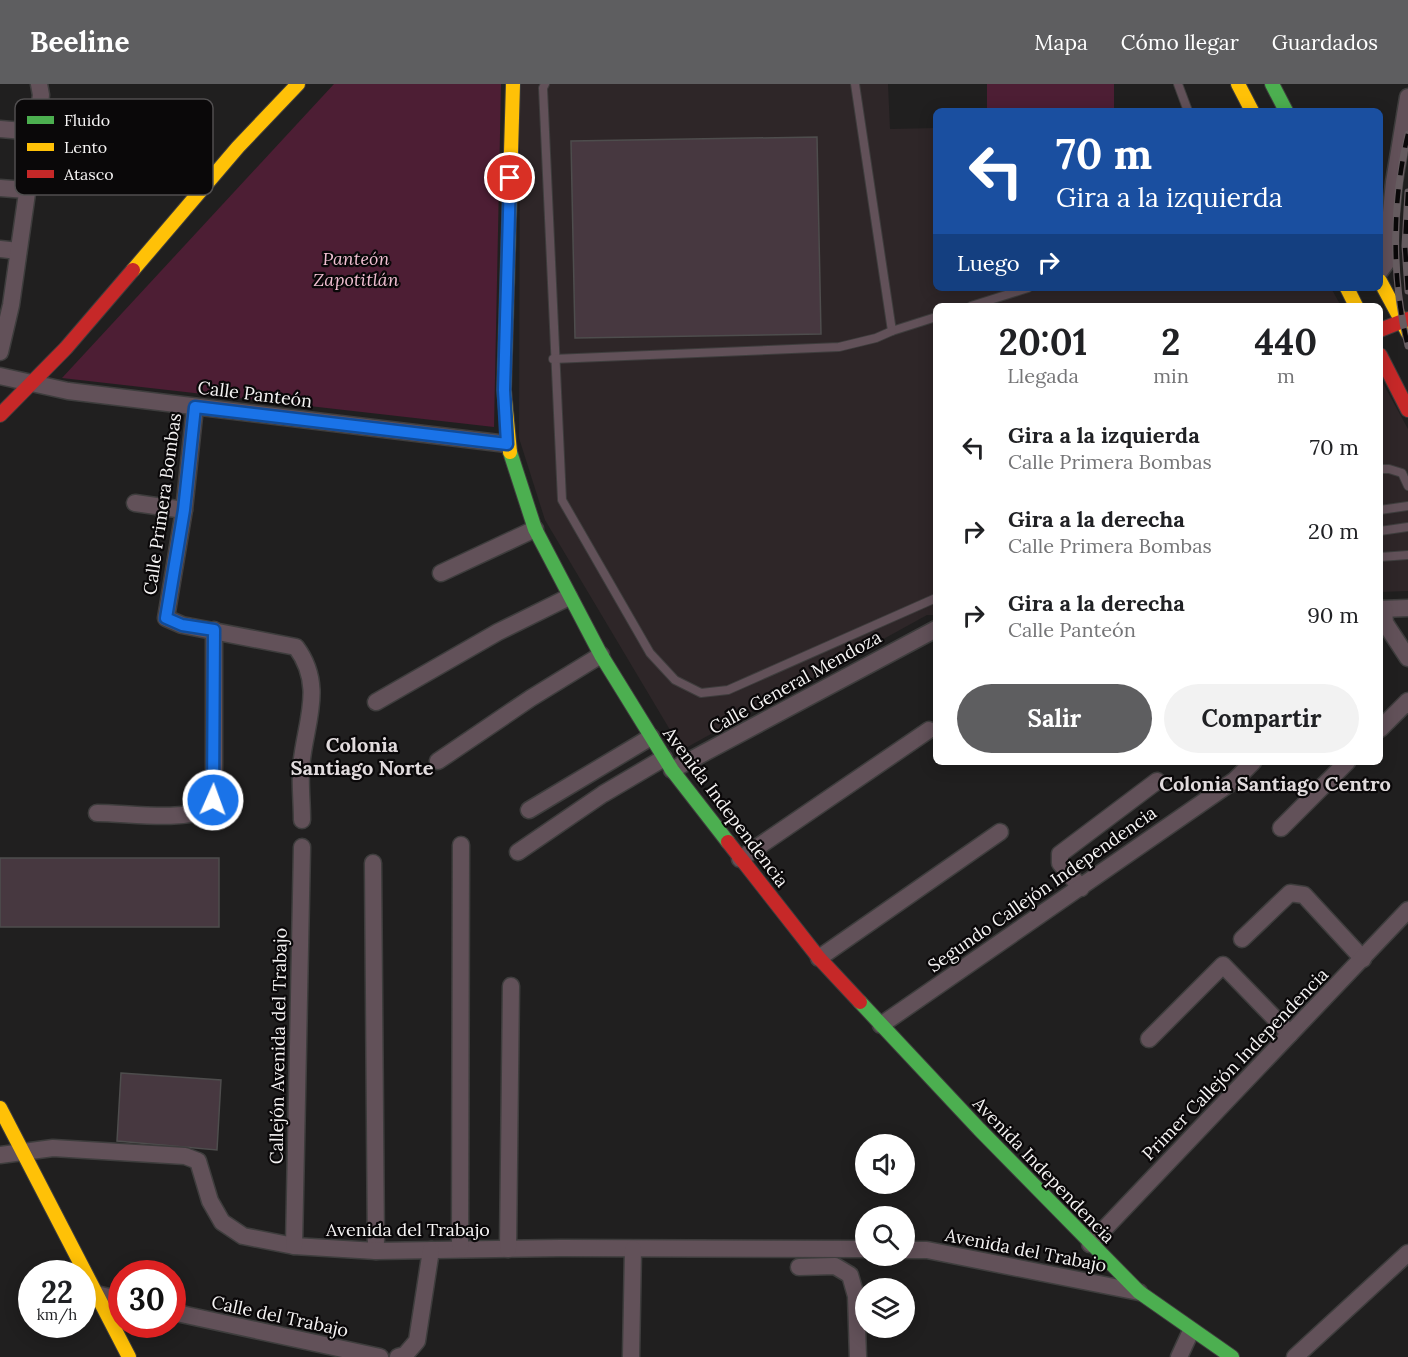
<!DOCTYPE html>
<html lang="es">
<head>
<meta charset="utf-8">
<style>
  :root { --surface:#fff; --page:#f2f2f2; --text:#202124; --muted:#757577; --accent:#5e5e60 }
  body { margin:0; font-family:Lora,serif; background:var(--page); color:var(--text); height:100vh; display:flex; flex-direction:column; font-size:22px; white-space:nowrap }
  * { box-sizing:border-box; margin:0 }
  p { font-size:20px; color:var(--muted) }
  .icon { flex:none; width:33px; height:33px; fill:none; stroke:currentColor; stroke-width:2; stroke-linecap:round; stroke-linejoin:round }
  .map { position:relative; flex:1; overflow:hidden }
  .panel { position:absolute; left:933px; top:219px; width:450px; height:462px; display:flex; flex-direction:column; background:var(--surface); border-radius:9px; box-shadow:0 3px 15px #0003 }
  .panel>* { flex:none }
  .guide { position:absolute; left:933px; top:24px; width:450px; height:183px; border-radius:9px; box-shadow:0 3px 15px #0003; background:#1a4fa0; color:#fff; overflow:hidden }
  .controls { position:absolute; left:855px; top:1050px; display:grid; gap:12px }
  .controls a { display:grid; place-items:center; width:60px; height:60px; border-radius:50%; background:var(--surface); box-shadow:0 3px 15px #0003; font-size:30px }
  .speed { position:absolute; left:18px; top:1176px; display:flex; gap:12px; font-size:30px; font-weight:700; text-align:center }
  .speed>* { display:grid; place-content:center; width:78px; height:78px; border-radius:50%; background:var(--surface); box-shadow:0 3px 15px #0003; line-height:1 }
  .speed small { font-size:15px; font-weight:400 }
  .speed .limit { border:9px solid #d22; background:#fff; color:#111 }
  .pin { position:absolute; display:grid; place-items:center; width:51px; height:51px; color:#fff; margin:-26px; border:3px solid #fff; border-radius:50%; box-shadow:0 2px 6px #0007 }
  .me { position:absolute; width:66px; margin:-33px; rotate:2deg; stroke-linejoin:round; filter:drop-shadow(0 0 4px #0008) }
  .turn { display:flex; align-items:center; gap:21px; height:126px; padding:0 24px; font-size:27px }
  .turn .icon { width:78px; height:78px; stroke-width:2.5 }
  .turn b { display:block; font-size:42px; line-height:51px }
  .then { display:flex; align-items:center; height:57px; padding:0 24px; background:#0003; gap:12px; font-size:22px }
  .eta { display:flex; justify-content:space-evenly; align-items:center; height:102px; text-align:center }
  .eta b { font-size:36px; font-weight:700; line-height:42px }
  .primary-button { display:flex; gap:12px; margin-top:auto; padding:12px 24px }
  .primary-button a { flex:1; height:69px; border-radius:36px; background:var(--accent); color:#fff; font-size:24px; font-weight:700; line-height:69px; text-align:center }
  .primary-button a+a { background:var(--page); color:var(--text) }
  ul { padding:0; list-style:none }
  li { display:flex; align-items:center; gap:18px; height:84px; padding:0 24px }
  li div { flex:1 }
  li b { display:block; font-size:22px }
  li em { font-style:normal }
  header { display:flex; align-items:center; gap:36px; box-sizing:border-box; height:84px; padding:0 30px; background:var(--accent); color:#fff }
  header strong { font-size:28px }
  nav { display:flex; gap:33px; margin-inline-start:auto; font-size:21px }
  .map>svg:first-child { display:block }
  .built { fill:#2e2628 }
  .green { fill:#4d1e34 }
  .building { fill:#473840; stroke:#4e4d4d; stroke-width:1.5 }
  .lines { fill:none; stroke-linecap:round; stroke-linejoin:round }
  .lane-casing { stroke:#3e3d3d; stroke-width:10 }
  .street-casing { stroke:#3e3d3d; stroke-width:19 }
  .fast-casing { stroke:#3e3d3d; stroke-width:16 }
  .slow-casing { stroke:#3e3d3d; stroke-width:16 }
  .jam-casing { stroke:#3e3d3d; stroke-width:16 }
  .lane { stroke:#625159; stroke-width:8 }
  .street { stroke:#625159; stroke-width:16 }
  .fast { stroke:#4caf50; stroke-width:14 }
  .slow { stroke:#ffc107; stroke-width:14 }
  .jam { stroke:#c62828; stroke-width:14 }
  .rail-casing { stroke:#665c60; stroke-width:7 }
  .rail { stroke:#0a0809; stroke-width:4.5; stroke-dasharray:14; stroke-linecap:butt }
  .route-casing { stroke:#114b97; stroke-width:15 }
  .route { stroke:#1a73e8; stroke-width:10 }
  .labels { text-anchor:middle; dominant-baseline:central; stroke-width:4.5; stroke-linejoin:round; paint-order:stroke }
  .park-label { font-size:18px; font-style:italic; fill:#f1bfd2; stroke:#0a0809 }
  .street-label { font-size:18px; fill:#f5f3f3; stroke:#0a0809 }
  .neighbourhood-label { font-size:20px; font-weight:bold; fill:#e1dbdd; stroke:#0a0809 }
  .key { fill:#0a0809; stroke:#504e4f; stroke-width:1.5 }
  .key-label { font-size:16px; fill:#f5f3f3 }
</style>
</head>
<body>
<header>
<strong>Beeline</strong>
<nav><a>Mapa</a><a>Cómo llegar</a><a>Guardados</a></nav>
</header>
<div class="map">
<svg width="1408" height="1273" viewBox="0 0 1408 1273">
  <rect width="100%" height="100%" fill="#201f1f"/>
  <g class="built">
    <polygon points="520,0 888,0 890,45 936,44 936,204 1331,204 1341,222 936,222 936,531 927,531 682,666 545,436 519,354"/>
    <polygon points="1380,294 1408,345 1408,507 1380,508"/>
  </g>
  <g class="green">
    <polygon points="334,0 501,0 494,343 62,294"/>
    <rect x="987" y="0" width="127" height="27"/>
  </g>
  <g class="building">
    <polygon points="817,53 821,250 575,254 571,57"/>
    <rect x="0" y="774" width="219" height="69"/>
    <polygon points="121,989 221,996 217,1066 117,1057"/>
  </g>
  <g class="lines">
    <g class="lane-casing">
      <g id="lane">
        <polyline points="545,0 543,4 562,416 650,569 675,596 701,609 728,606 936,514"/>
        <polyline points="855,0 892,247 936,233"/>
        <polyline points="1178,0 1188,27"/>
        <polyline points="971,222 1028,204"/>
        <polyline points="553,275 839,263 876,254 892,247"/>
        <polyline points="1380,385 1389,385 1402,389 1408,402"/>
        <polyline points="1380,426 1408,422"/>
        <polyline points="1380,447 1408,443"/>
        <polyline points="1380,473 1408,471"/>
      </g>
    </g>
    <g class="street-casing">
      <g id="street">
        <polyline points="0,45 35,48"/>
        <polyline points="0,104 26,106"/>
        <polyline points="0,165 18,167"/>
        <polyline points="1380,187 1386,179 1394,98 1408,13"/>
        <polyline points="0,268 11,221 41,11 39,0"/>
        <polyline points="0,292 68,307 507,360"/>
        <path d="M195,323L184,426L166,534L182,541L296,563C326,603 304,641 301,684C300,701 302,719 302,736"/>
        <polyline points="135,419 184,426"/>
        <polyline points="441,489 535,445"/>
        <polyline points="1380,525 1408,524"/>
        <polyline points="1384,525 1385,539 1408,574"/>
        <polyline points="376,618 498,548 569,513"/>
        <polyline points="1380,645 1408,617"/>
        <polyline points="438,677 531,614 601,571"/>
        <polyline points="672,686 936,545"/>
        <polyline points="529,726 651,653"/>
        <path d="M97,729C128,729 182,738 210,724L214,708V546"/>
        <polyline points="1281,744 1347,678"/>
        <polyline points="518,768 603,710 664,674"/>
        <polyline points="740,775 929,646"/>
        <polyline points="373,779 376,1167"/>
        <polyline points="1081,804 1060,779 1060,770 1157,697"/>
        <polyline points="1242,855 1290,809 1304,811 1363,875"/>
        <polyline points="819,874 1000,748"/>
        <polyline points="881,941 1235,696 1253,678"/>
        <polyline points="1149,955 1223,881 1290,950"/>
        <polyline points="0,1071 53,1064 185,1072 198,1077 210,1117 222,1138 243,1152 294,1162 376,1167 561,1164 866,1165"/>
        <polyline points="1090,1160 1408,826"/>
        <polyline points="294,1162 302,763"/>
        <polyline points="460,1165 461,761"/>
        <polyline points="508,1165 511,902"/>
        <polyline points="904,1166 927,1166 1139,1208"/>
        <polyline points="799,1183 835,1182 850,1191 856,1212 858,1273"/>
        <polyline points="96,1210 122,1216"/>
        <polyline points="172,1228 380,1273"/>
        <polyline points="398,1273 405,1271 417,1257 431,1166"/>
        <polyline points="631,1273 633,1165"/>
        <polyline points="1179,1273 1191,1247"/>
        <polyline points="1295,1273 1408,1169"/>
      </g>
    </g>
    <g class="fast-casing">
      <g id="fast">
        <polyline points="1272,0 1286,27"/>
        <polyline points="510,368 535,445 601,571 672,686 728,758"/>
        <polyline points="860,918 979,1045 1139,1208 1232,1273"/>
      </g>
    </g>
    <g class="slow-casing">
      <g id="slow">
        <polyline points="1238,0 1252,27"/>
        <polyline points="133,186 238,63 298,0"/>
        <polyline points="1380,197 1408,249"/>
        <polyline points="1347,204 1356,222"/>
        <polyline points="510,368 504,306 513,0"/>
        <polyline points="0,1024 129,1273"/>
      </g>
    </g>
    <g class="jam-casing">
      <g id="jam">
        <polyline points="1380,246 1408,235"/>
        <polyline points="1380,271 1408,326"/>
        <polyline points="0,331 66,264 133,186"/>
        <polyline points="728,758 819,874 860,918"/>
      </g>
    </g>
    <use href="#lane" class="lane"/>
    <use href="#street" class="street"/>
    <use href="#fast" class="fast"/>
    <use href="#slow" class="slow"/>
    <use href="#jam" class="jam"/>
    <g class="rail-casing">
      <g id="rail">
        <path d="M1408,50C1392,119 1391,193 1408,262"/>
        <polyline points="1408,108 1405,162 1408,207"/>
      </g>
    </g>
    <use href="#rail" class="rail"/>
  </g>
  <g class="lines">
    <g class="route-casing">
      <polyline id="route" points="213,716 214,546 182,541 166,534 184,426 195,323 507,360 504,306 510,94"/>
    </g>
    <use href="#route" class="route"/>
  </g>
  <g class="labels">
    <g class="park-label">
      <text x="356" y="174">Panteón<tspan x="356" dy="21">Zapotitlán</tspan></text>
    </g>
    <g class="street-label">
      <text transform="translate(255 310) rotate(7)">Calle Panteón</text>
      <text transform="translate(162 420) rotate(-82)">Calle Primera Bombas</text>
      <text transform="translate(795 598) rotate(-29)">Calle General Mendoza</text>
      <text transform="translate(726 723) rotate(53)">Avenida Independencia</text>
      <text transform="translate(1042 805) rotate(-35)">Segundo Callejón Independencia</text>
      <text transform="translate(278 962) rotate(-89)">Callejón Avenida del Trabajo</text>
      <text transform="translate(1235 980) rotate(-46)">Primer Callejón Independencia</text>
      <text transform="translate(1044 1086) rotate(46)">Avenida Independencia</text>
      <text x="408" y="1145">Avenida del Trabajo</text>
      <text transform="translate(1026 1166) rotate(11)">Avenida del Trabajo</text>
      <text transform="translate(280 1232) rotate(12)">Calle del Trabajo</text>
    </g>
    <g class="neighbourhood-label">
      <text x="362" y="660">Colonia<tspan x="362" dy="23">Santiago Norte</tspan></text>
      <text x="1275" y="699">Colonia Santiago Centro</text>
    </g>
  </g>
  <rect x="15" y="15" width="198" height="96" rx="9" class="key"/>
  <rect x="27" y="32" width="27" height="8" fill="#4caf50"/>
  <rect x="27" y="59" width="27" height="8" fill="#ffc107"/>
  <rect x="27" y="86" width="27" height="8" fill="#c62828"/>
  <g class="key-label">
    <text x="64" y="42">Fluido</text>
    <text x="64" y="69">Lento</text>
    <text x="64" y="96">Atasco</text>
  </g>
</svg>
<div class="controls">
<a><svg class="icon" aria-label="sound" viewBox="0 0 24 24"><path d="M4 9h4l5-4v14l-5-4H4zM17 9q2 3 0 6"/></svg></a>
<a><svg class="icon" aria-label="search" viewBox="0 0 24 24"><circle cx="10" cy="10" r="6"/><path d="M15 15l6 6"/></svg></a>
<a><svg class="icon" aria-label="layers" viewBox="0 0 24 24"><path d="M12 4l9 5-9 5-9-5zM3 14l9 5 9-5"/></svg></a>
</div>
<div class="speed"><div>22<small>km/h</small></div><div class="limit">30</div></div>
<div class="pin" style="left:510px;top:94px;background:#d93025"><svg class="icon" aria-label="arrive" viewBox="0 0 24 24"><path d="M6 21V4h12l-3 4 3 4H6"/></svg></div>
<svg class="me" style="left:213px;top:716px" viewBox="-20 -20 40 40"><circle r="17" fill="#1a73e8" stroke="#fff" stroke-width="3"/><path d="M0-11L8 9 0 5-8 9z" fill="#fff"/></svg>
<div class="guide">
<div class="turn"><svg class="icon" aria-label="left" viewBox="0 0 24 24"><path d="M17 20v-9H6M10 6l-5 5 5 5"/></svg><div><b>70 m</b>Gira a la izquierda</div></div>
<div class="then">Luego<svg class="icon" aria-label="right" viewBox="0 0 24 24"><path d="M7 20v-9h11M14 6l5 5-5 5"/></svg></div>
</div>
<section class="panel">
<div class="eta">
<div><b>20:01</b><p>Llegada</p></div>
<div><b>2</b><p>min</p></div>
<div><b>440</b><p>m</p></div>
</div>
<ul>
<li><svg class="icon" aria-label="left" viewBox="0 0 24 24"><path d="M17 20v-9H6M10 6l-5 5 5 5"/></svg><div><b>Gira a la izquierda</b><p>Calle Primera Bombas</p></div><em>70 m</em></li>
<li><svg class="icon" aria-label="right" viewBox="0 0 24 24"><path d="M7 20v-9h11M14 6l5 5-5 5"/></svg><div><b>Gira a la derecha</b><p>Calle Primera Bombas</p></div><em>20 m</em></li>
<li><svg class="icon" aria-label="right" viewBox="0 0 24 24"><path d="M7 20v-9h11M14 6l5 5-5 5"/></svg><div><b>Gira a la derecha</b><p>Calle Panteón</p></div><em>90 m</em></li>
</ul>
<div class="primary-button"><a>Salir</a><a>Compartir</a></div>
</section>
</div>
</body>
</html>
